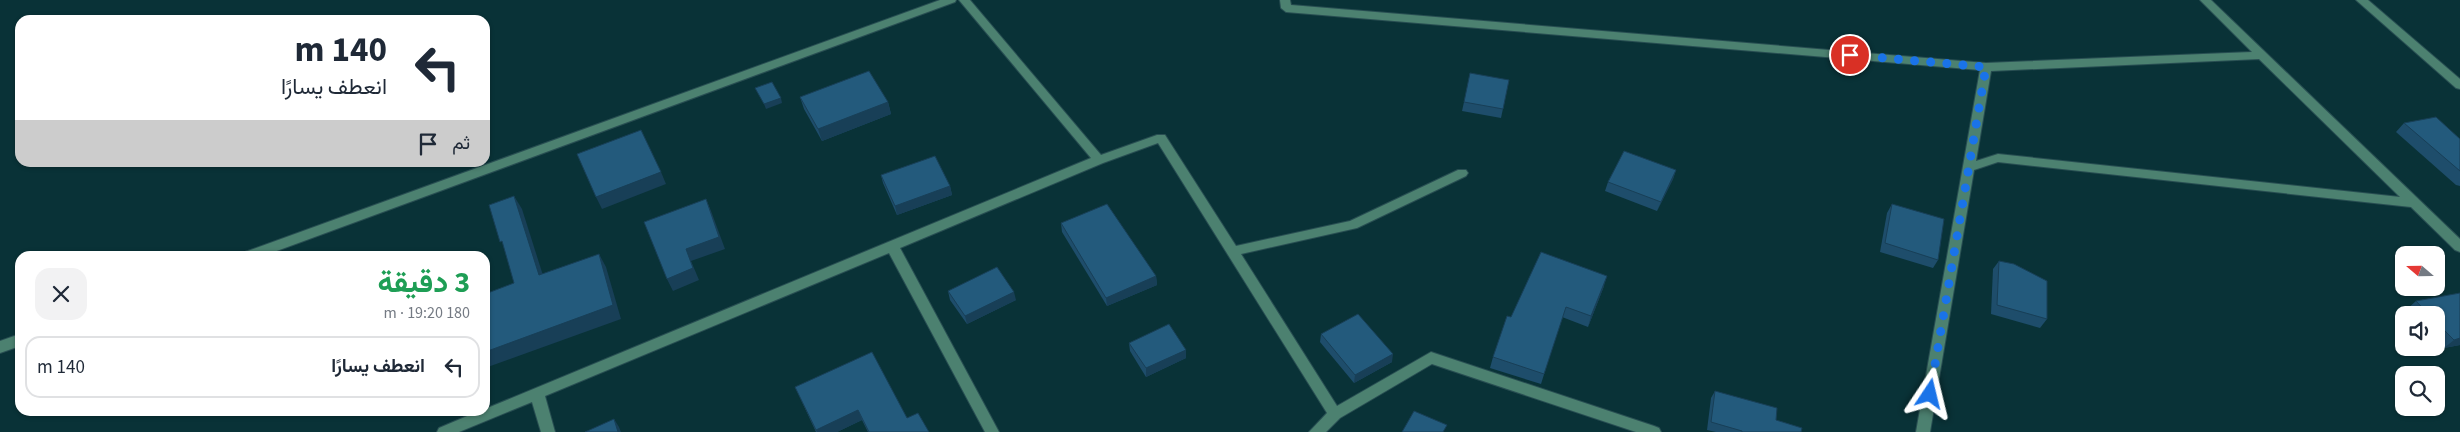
<!DOCTYPE html>
<html lang="ar">
<head>
<meta charset="utf-8">
<style>
  :root { --surface:#fff; --page:#f2f2f3; --text:#1f2937; --muted:#747a83; --line:#e0e1e3 }
  body { margin:0; font-family:"Source Sans 3",Vazirmatn,sans-serif; background:var(--page); color:var(--text); direction:rtl; height:100vh; display:flex; flex-direction:column; font-size:19px; white-space:nowrap }
  * { box-sizing:border-box; margin:0 }
  p { font-size:16px; color:var(--muted) }
  .icon { flex:none; width:28px; height:28px; fill:none; stroke:currentColor; stroke-width:2; stroke-linecap:round; stroke-linejoin:round }
  .map { position:relative; flex:1; overflow:hidden; direction:ltr }
  .drawer { position:absolute; left:15px; top:251px; width:475px; height:165px; display:flex; flex-direction:column; background:var(--surface); border-radius:15px; box-shadow:0 1px 4px #0004; direction:rtl }
  .drawer>* { flex:none }
  .top-card { position:absolute; left:15px; top:15px; width:475px; height:152px; border-radius:15px; box-shadow:0 1px 4px #0004; direction:rtl; background:#fff; color:var(--text); overflow:hidden }
  .needle { width:32px; rotate:290deg }
  .fabs { position:absolute; left:2395px; top:246px; display:grid; gap:10px }
  .fabs a { display:grid; place-items:center; width:50px; height:50px; border-radius:10px; background:var(--surface); box-shadow:0 1px 4px #0004; font-size:25px }
  .pin { position:absolute; display:grid; place-items:center; width:42px; height:42px; color:#fff; margin:-21px; border:2px solid #fff; border-radius:50%; box-shadow:0 1px 5px #0007 }
  .me { position:absolute; width:55px; margin:-28px; rotate:10deg; stroke-linejoin:round; filter:drop-shadow(0 0 4px #0008) }
  .turn { display:flex; align-items:center; gap:18px; height:105px; padding:0 20px; font-size:22px }
  .turn .icon { width:65px; height:65px; stroke-width:2.5 }
  .turn b { display:block; font-size:35px; line-height:42px }
  .then { display:flex; align-items:center; height:48px; padding:0 20px; background:#0003; gap:10px; font-size:19px }
  .round { display:grid; place-items:center; flex:none; width:52px; height:52px; border-radius:15px; background:var(--page) }
  .overview { display:flex; align-items:center; justify-content:space-between; height:85px; padding:0 20px }
  h1 { font-size:30px; font-weight:700; line-height:38px; color:#1e9e55 }
  ul { padding:0; list-style:none }
  li { display:flex; align-items:center; gap:15px; height:62px; margin:0 10px 8px; padding:0 10px; border:2px solid var(--line); border-radius:15px }
  li div { flex:1 }
  li b { display:block; font-size:19px }
  li em { font-style:normal }
  .map>svg:first-child { display:block }
  .lines { fill:none; stroke-linecap:round; stroke-linejoin:round }
  .minor-casing { stroke:#284e52; stroke-width:2 }
  .minor { fill:#4c8170; fill-rule:evenodd }
  .wall { fill:#1e4d6b }
  .shaded-wall { fill:#183f57 }
  .building { fill:#235a7c; stroke:#183f57 }
  .route { stroke:#1a73e8; stroke-width:9; stroke-dasharray:0 16.2 }
</style>
</head>
<body>
<div class="map">
<svg width="2460" height="432" viewBox="0 0 2460 432">
  <rect width="100%" height="100%" fill="#093237"/>
  <g class="lines">
    <g class="minor-casing">
      <g id="minor">
        <polygon points="940,0 956,0 955,2 263,256 244,256 245,252"/>
        <polygon points="959,0 970,0 1101,155 1157,135 1165,135 1236,246 1350,221 1458,170 1466,170 1468,173 1466,176 1357,228 1241,254 1337,406 1431,352 1654,426 1659,428 1661,432 1636,432 1432,364 1340,418 1326,432 1309,432 1327,413 1158,143 1103,163 900,248 999,432 985,432 889,253 545,396 555,432 541,432 532,402 459,432 437,432 439,428 479,411 485,411 485,409 1091,158"/>
        <path d="M1280,0H1290L1291,5L1986,63L2252,52L2200,0H2211L2460,239V252L2455,250L2411,207L1998,162L1974,170L1930,432H1916L1980,70L1286,12L1281,8ZM2259,59L2400,197L1998,154L1976,161L1991,71Z"/>
        <polygon points="2356,0 2368,0 2460,79 2460,89 2456,88"/>
        <polygon points="20,334 20,346 0,353 0,341"/>
      </g>
    </g>
    <use href="#minor" class="minor"/>
  </g>
  <g class="wall">
    <polygon points="1509,80 1501,118 1462,111 1464,102"/>
    <polygon points="800,97 888,102 891,114 822,141 804,109"/>
    <polygon points="2404,123 2460,139 2460,186 2456,185 2396,132"/>
    <polygon points="1676,170 1673,179 1657,211 1605,191 1608,182"/>
    <polygon points="881,175 950,186 952,195 897,215 883,183"/>
    <polygon points="1892,204 1938,260 1933,268 1880,252 1887,213"/>
    <polygon points="1061,223 1156,276 1157,285 1107,306 1062,232"/>
    <polygon points="1999,261 2047,319 2040,328 1991,314 1993,269"/>
    <polygon points="1604,286 1588,327 1562,317 1541,384 1490,368 1493,357 1511,317"/>
    <polygon points="948,291 1016,300 967,324 950,300"/>
    <polygon points="2460,293 2460,345 2444,348 2436,340 2436,315 2411,315 2406,310 2416,301"/>
    <polygon points="1321,334 1392,362 1354,383 1320,342"/>
    <polygon points="1129,343 1186,358 1146,377 1130,351"/>
    <polygon points="795,387 907,418 929,432 868,432 862,420 837,432 816,432"/>
    <polygon points="1715,391 1776,420 1801,432 1716,432 1707,430 1711,398"/>
  </g>
  <g class="shaded-wall">
    <polygon points="781,98 782,103 766,109 764,104"/>
    <polygon points="888,102 891,114 822,141 818,129"/>
    <polygon points="1676,170 1673,179 1657,211 1661,202"/>
    <polygon points="661,172 666,184 602,209 596,197"/>
    <polygon points="950,186 952,195 897,215 895,206"/>
    <polygon points="514,196 522,209 547,288 539,275"/>
    <polygon points="706,199 711,211 725,249 691,261 699,280 673,291 667,279 686,249"/>
    <polygon points="599,254 606,267 621,319 485,368 485,352"/>
    <polygon points="1156,276 1157,285 1107,306 1106,298"/>
    <polygon points="1607,276 1604,286 1588,327 1591,316"/>
    <polygon points="1014,292 1016,300 967,324 965,316"/>
    <polygon points="2460,338 2460,345 2444,348 2454,340"/>
    <polygon points="1186,350 1186,358 1146,377 1146,368"/>
    <polygon points="1393,354 1392,362 1354,383 1355,375"/>
    <polygon points="858,410 862,420 837,432 817,432 816,430"/>
    <polygon points="614,419 619,427 621,432 618,432"/>
  </g>
  <g class="building">
    <polygon points="869,71 888,102 818,129 800,97"/>
    <polygon points="1470,73 1509,80 1503,109 1464,102"/>
    <polygon points="772,82 781,98 764,104 755,88"/>
    <polygon points="2436,117 2460,139 2460,171 2404,123"/>
    <polygon points="641,130 661,172 596,197 577,154"/>
    <polygon points="1624,151 1676,170 1661,202 1608,182"/>
    <polygon points="935,156 950,186 895,206 881,175"/>
    <polygon points="514,196 539,275 599,254 613,305 485,352 485,294 514,283 502,241 500,242 489,205"/>
    <polygon points="706,199 719,237 686,249 693,268 667,279 644,222"/>
    <polygon points="1107,204 1156,276 1106,298 1061,223"/>
    <polygon points="1892,204 1944,219 1938,260 1885,243"/>
    <polygon points="1541,252 1607,276 1591,316 1566,307 1544,374 1493,357 1507,316 1511,317"/>
    <polygon points="1999,261 2014,264 2047,281 2047,319 1997,305"/>
    <polygon points="997,267 1014,292 965,316 948,291"/>
    <polygon points="2460,293 2460,338 2454,340 2436,322 2436,315 2429,315 2416,301"/>
    <polygon points="1358,314 1393,354 1355,375 1321,334"/>
    <polygon points="1169,324 1186,350 1146,368 1129,343"/>
    <polygon points="872,352 907,418 918,413 929,432 869,432 858,410 816,430 795,387"/>
    <polygon points="1715,391 1777,408 1776,420 1802,428 1801,432 1742,432 1742,431 1711,422"/>
    <polygon points="1414,411 1447,425 1443,432 1402,432"/>
    <polygon points="614,419 618,432 585,432"/>
  </g>
  <g class="lines">
    <polyline class="route" points="1850,55 1986,67 1930,394"/>
  </g>
</svg>
<div class="fabs">
<a><svg class="needle" viewBox="-14 -14 28 28"><path d="M0-13l5 13h-10z" fill="#e53935"/><path d="M0 13l5-13h-10z" fill="#747a83"/></svg></a>
<a><svg class="icon" aria-label="sound" viewBox="0 0 24 24"><path d="M4 9h4l5-4v14l-5-4H4zM17 9q2 3 0 6"/></svg></a>
<a><svg class="icon" aria-label="search" viewBox="0 0 24 24"><circle cx="10" cy="10" r="6"/><path d="M15 15l6 6"/></svg></a>
</div>
<div class="pin" style="left:1850px;top:55px;background:#d93025"><svg class="icon" aria-label="arrive" viewBox="0 0 24 24"><path d="M6 21V4h12l-3 4 3 4H6"/></svg></div>
<svg class="me" style="left:1930px;top:394px" viewBox="-20 -20 40 40"><path d="M0-17L14 15 0 8-14 15z" fill="#1a73e8" stroke="#fff" stroke-width="4"/></svg>
<div class="top-card">
<div class="turn"><svg class="icon" aria-label="left" viewBox="0 0 24 24"><path d="M17 20v-9H6M10 6l-5 5 5 5"/></svg><div><b>140 m</b>انعطف يسارًا</div></div>
<div class="then">ثم<svg class="icon" aria-label="arrive" viewBox="0 0 24 24"><path d="M6 21V4h12l-3 4 3 4H6"/></svg></div>
</div>
<section class="drawer">
<div class="overview"><div><h1>3 دقيقة</h1><p>180 m · 19:20</p></div><a class="round"><svg class="icon" aria-label="close" viewBox="0 0 24 24"><path d="M6 6l12 12M18 6L6 18"/></svg></a></div>
<ul>
<li><svg class="icon" aria-label="left" viewBox="0 0 24 24"><path d="M17 20v-9H6M10 6l-5 5 5 5"/></svg><div><b>انعطف يسارًا</b></div><em>140 m</em></li>
</ul>
</section>
</div>
</body>
</html>
